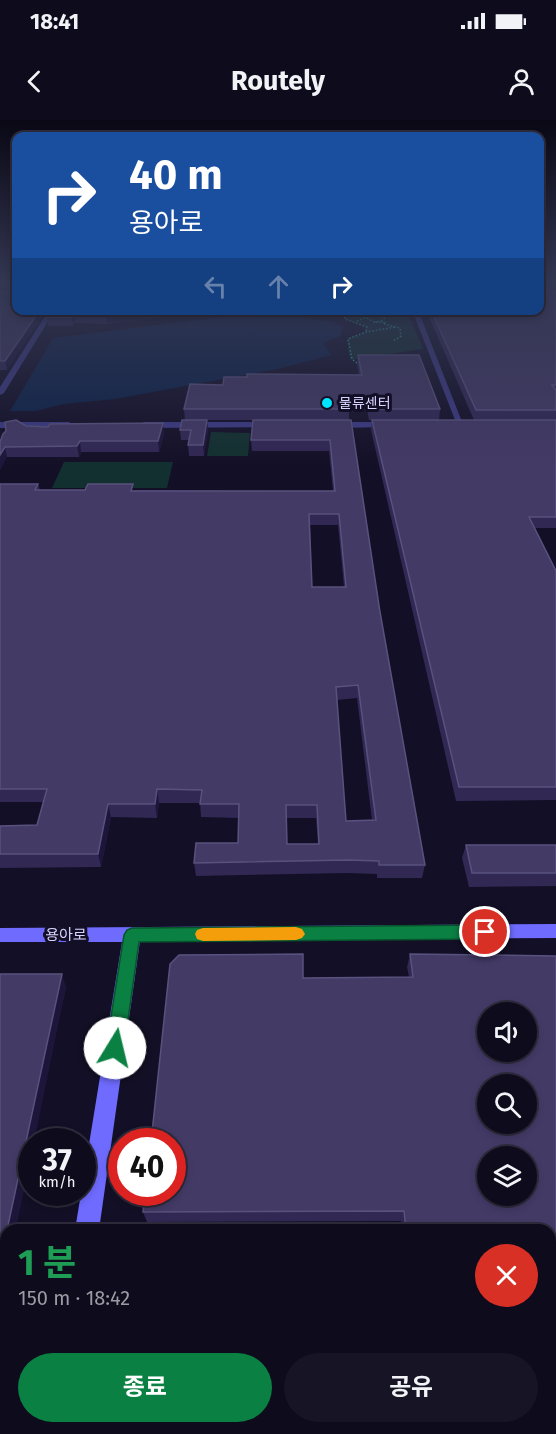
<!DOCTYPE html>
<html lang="ko">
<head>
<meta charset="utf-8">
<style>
  :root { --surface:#0e0b1c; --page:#171425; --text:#f1f3f6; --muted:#9b9ba3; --line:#2e2b3b; --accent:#0b8043 }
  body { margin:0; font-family:"Fira Sans","Noto Sans KR",sans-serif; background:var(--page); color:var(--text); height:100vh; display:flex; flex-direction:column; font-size:22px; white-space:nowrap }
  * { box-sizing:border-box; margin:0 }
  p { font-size:20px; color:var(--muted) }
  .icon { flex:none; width:33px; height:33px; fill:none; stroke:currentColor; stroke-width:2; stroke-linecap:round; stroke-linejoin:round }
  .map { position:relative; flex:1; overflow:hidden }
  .drawer { position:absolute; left:0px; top:1104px; width:556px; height:210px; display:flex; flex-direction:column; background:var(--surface); border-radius:18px 18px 0 0; box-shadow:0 3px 9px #0003,0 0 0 2px var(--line) }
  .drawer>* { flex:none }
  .banner { position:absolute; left:12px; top:12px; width:532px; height:183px; border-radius:12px; box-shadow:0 3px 9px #0003,0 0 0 2px var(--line); background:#1a4fa0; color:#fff; overflow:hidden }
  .controls { position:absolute; left:477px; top:882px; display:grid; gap:12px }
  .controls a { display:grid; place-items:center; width:60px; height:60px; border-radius:50%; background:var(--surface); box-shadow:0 3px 9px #0003,0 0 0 2px var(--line); font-size:30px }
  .speed { position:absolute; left:18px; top:1008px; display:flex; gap:12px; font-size:30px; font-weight:700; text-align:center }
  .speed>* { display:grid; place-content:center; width:78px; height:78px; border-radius:50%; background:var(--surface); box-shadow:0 3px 9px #0003,0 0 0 2px var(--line); line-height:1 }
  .speed small { font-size:15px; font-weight:400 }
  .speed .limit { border:9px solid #d22; background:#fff; color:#111 }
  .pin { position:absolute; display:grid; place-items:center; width:51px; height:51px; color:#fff; margin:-26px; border:3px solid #fff; border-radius:50%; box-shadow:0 2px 6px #0007 }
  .me { position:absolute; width:66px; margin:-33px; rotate:9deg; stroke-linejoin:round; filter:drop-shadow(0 0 4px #0008) }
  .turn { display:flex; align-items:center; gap:21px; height:126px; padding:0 18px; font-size:27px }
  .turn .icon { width:78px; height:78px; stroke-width:2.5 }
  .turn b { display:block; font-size:42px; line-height:51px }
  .lanes { display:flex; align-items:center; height:57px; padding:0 18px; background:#0003; justify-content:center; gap:30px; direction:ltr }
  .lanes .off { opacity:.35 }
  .round { display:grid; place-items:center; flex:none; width:63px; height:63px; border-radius:32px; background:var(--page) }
  .overview { display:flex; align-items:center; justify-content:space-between; height:102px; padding:0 18px }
  h1 { font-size:36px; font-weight:700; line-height:45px; color:#1e9e55 }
  .primary-button { display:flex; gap:12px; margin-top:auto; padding:12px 18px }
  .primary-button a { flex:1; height:69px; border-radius:36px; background:var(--accent); color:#fff; font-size:24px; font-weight:700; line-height:69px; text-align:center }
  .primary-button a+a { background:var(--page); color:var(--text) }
  .status { display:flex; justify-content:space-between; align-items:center; height:42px; padding:0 30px; background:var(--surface); direction:ltr }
  .status svg { height:16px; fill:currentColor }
  header { display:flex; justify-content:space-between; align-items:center; height:78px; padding:0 18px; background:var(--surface); font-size:27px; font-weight:700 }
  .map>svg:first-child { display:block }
  .green { fill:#12302f }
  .water { fill:#0c2248 }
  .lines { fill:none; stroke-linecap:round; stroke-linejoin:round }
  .path { stroke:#2fb8b0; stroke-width:1.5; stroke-dasharray:1.5 2; stroke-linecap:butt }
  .street { fill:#3d3a85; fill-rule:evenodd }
  .secondary { fill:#6f6bff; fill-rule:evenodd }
  .wall { fill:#312854; fill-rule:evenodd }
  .shaded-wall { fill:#1d163a }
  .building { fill:#433a66; stroke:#5a527e; stroke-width:1.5; fill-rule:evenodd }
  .route { fill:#0b8043; stroke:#07532c; stroke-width:1.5 }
  .slow { fill:#f59e0b }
  .poi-dot { fill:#00e5ff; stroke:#130f26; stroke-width:2 }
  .labels { text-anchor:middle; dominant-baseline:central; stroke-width:6; stroke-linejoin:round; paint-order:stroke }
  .far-poi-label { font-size:14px; fill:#d9d4ff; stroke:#130f26; text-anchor:start }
  .street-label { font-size:15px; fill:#d9d4ff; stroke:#130f26 }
</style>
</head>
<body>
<div class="status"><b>18:41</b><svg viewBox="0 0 49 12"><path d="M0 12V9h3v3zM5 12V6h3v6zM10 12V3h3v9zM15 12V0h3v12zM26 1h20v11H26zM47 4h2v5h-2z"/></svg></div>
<header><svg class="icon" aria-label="back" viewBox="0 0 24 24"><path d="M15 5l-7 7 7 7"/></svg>Routely<svg class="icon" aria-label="person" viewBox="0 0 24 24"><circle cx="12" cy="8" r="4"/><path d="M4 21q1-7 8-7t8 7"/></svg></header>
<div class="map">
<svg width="556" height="1314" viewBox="0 0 556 1314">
  <rect width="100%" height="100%" fill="#130f26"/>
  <g class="green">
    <polygon points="341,191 407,191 423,229 350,240 347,219 366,211 365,207 344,199"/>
    <polygon points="211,312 250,313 248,336 207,336"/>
    <polygon points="64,342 173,342 167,368 52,368"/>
    <polygon points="125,1308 288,1308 288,1313 125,1314"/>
  </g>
  <polygon class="water" points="279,190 307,191 314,194 302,197 332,202 343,207 340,216 323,223 332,235 277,249 115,279 63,284 36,291 10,291 53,218"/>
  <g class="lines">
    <g class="path">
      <polyline points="343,190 345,199 367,207 366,212"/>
      <polyline points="355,191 374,202"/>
      <polyline points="357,201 374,194 373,190"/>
      <polyline points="381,201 387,196 404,193"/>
      <polygon points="381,201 386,203 374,202"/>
      <polyline points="384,204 400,208 401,216 393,221"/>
      <polyline points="357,243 352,239 348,219 366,212 396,207"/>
    </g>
    <g class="street">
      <polygon points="49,190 55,190 4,273 0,275 0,267"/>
      <polygon points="412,190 418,190 464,307 457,305"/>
      <polygon points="0,302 69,302 73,305 69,308 0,308"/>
      <polygon points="273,302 276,303 276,307 144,308 140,305 144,302"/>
      <polygon points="390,302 394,305 393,307 333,308 329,305 333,302"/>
    </g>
    <g class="secondary">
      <polygon points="556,804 556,818 140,821 99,1110 75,1110 122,822 0,822 0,808"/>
      <polygon points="42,1308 70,1308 69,1314 41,1314"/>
    </g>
  </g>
  <g class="wall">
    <polygon points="0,163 16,163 7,250 0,250"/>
    <polygon points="540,163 556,163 556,300 474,300 426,190 540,190"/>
    <polygon points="50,190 177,195 107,204 75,203 73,206 48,206 47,197"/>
    <polygon points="358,235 440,289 439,300 369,300 367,289 349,292 349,300 185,300 184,289 223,265 359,255 357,244"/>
    <polygon points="207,300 208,310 204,336 189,336 188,325 189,320 181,320 180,310"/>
    <path d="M351,300L380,492L425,745L422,758H377V754L347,753L196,756L194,743L238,723L239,698L201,697L200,683H159L157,698L111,697L101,747L0,748V706L37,705L44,682H0V364H38L40,370L333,371L329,331H252L251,320ZM310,405H338L344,467H312ZM357,578L372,700L346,701L337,580ZM287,698H316L318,724H287Z"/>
    <polygon points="372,300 556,300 556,408 535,408 556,451 556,680 456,681 371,310"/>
    <polygon points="26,306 164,314 159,332 81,332 79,337 7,337 0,322"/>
    <polygon points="466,725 556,725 556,766 469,767 462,738"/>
    <path d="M303,834V858L409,857L407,847L410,834L556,836V1314H423L422,1308H550V1110H402L401,1101L147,1102L143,1092L145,1072H172V1022H151L170,844L179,835ZM488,892H526V932H488ZM488,964H526V1004H488ZM488,1036H526V1076H488Z"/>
    <polygon points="0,854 66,867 32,1022 32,1032 15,1110 6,1110 6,1133 0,1133"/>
  </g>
  <g class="shaded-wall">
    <polygon points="40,190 47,190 7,250 5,241"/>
    <polygon points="146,190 238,190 177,195 107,204 106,195"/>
    <polygon points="74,194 75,203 73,206 72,197"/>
    <polygon points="367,279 367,289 349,292 348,282"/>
    <polygon points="207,300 208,310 204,336 203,325"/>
    <polygon points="163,303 164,314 159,332 158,321"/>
    <polygon points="80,321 81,332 79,337 77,326"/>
    <polygon points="5,327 7,337 0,351 0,335"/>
    <polygon points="157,669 159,683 157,698 155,684"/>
    <polygon points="108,684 111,697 101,747 98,734"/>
    <polygon points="62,854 66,867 34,1022 32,1022 32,1032 15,1110 7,1110"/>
    <polygon points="3,1201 6,1205 6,1228 0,1258 0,1214"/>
  </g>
  <g class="building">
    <polygon points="0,163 16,163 16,190 40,190 5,241 0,241 0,172 14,172 16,164 0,164"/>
    <polygon points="540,163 556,163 556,164 542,164 540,171"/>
    <polygon points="540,171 556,172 556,265 552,265 556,270 556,290 476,290 431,190 540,190"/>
    <polygon points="50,190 146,190 106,195 74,194 72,197 47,197"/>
    <polygon points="358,235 419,235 440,289 370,289 367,279 348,282 349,289 184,289 190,264 223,265 224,257 247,257 247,254 362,255"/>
    <polygon points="16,300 26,306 48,307 50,304 163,303 158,321 80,321 77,326 5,327 0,335 0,322 3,314 6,311 5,302"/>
    <polygon points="182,300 207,300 203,325 188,325 191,310 180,310"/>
    <path d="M253,300H351L380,492L425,745H379V741L349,740L194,743L196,723H238L239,684H200L202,670L157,669L155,684H108L98,734H0V706L37,705L47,669H0V364H38L35,370H85L88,364H133L131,371H335L330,320H251ZM309,394H339L346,467H312ZM358,565L376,700L346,701L336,567ZM286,685H317L319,724H287Z"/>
    <polygon points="372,300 556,300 556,397 529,397 556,451 556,667 459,667"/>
    <polygon points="466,725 556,725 556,753 472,753"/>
    <path d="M303,834V858L413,857L410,834L556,836V1314H427V1308H550V1110H406L404,1091L143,1092L145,1072H172V1022H151L170,844L179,835ZM488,892H526V932H488ZM488,964H526V1004H488ZM488,1036H526V1076H488Z"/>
    <polygon points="0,854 62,854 7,1110 6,1110 4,1123 0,1123"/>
    <polygon points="0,1201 3,1201 0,1214"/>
  </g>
  <linearGradient id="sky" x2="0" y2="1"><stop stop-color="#0a0815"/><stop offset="0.47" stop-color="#333752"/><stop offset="1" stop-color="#333752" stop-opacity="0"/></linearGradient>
  <rect width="556" height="347" fill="url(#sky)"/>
  <polygon class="route" points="485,805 491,807 494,812 491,817 485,819 139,822 124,928 121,934 115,937 108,934 106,928 124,815 127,810 132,808"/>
  <polygon class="slow" points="296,807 302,809 305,814 302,818 296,820 203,821 197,819 195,814 197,810 203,808"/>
  <circle class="poi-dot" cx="327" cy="283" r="6"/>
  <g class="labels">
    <g class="far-poi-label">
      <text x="339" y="283">물류센터</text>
    </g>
    <g class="street-label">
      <text x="66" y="815">용아로</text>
    </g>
  </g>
</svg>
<div class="controls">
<a><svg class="icon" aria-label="sound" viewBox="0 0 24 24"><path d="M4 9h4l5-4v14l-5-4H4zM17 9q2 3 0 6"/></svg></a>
<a><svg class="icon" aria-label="search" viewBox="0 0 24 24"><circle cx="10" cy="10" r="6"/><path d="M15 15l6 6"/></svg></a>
<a><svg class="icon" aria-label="layers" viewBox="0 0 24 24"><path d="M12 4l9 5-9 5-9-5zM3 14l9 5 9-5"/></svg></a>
</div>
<div class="speed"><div>37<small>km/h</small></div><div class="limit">40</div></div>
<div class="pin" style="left:485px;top:812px;background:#d93025"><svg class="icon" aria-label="arrive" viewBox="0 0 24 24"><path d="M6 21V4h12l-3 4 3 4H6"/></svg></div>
<svg class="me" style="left:115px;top:928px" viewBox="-20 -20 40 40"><circle r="19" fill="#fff"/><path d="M0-13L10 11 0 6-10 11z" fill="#0b8043"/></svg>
<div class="banner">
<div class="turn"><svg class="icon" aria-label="right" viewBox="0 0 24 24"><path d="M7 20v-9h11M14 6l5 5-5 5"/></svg><div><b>40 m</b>용아로</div></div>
<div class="lanes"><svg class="icon off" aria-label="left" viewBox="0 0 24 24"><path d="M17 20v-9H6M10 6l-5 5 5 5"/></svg><svg class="icon off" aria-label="ahead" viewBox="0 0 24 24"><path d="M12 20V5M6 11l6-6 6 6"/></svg><svg class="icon" aria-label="right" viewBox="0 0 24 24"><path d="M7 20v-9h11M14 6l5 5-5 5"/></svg></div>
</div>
<section class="drawer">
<div class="overview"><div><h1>1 분</h1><p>150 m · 18:42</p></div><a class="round" style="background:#d93025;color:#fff"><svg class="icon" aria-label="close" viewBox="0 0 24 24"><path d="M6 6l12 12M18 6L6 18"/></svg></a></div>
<div class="primary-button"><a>종료</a><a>공유</a></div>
</section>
</div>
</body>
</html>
